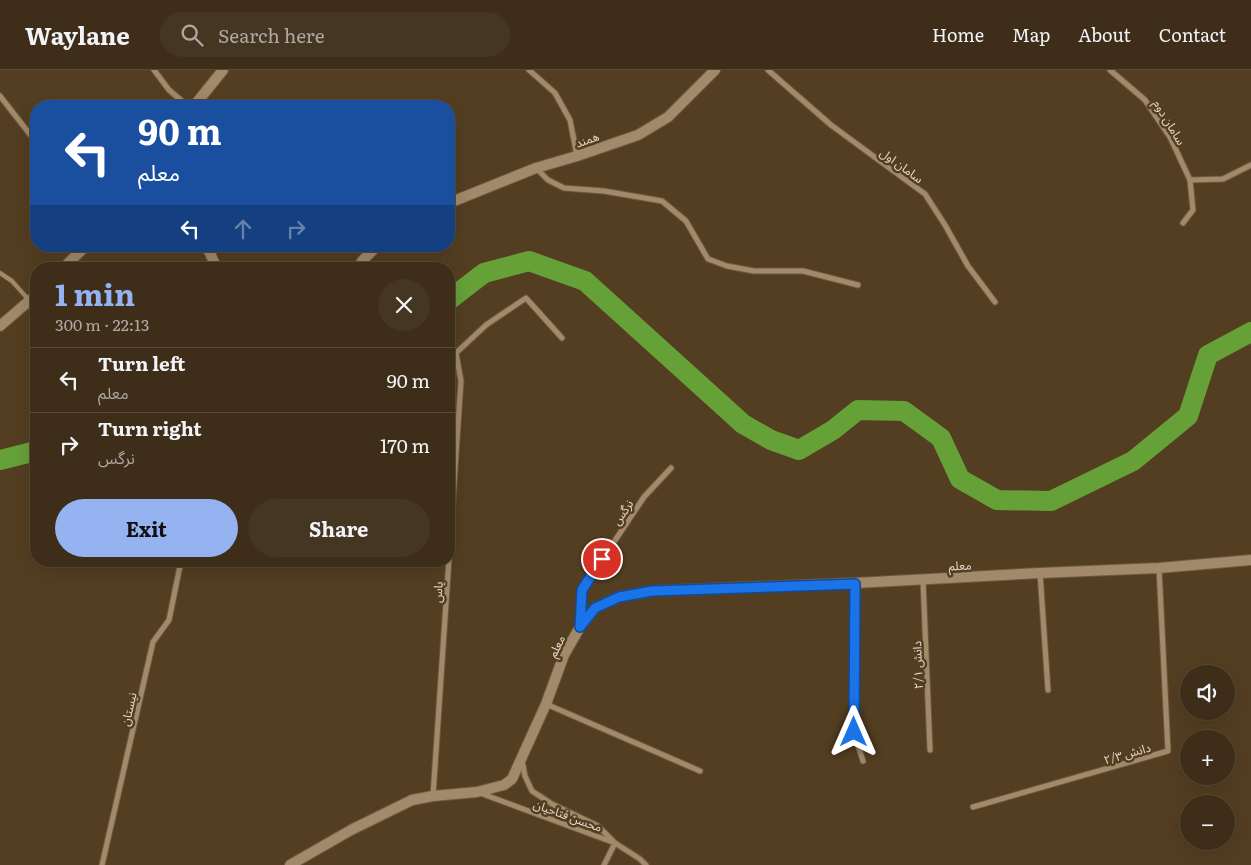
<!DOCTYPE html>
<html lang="en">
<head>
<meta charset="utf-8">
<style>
  :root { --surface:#3e2e19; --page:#453622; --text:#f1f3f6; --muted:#ada8a2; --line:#574a38; --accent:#95b2f1 }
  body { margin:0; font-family:Literata,"Noto Sans Arabic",serif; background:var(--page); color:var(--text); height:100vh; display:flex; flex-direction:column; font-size:19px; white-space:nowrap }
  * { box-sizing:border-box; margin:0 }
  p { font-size:16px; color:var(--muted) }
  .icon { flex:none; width:28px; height:28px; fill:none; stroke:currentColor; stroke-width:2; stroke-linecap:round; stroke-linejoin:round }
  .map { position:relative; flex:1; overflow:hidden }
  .drawer { position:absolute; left:30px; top:192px; width:425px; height:305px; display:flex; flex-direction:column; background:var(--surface); border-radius:20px; box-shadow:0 5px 20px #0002,0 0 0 1px var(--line) }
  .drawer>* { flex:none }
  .banner { position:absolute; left:30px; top:30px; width:425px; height:152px; border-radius:20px; box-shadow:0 5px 20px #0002,0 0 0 1px var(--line); background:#1a4fa0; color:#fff; overflow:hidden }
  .fabs { position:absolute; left:1180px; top:595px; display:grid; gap:10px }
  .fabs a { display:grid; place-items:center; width:55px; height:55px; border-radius:50%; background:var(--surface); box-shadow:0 5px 20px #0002,0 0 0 1px var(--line); font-size:25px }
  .pin { position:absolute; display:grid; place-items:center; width:42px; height:42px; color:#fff; margin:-21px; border:2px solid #fff; border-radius:50%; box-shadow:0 1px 5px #0007 }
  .me { position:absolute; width:55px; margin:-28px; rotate:0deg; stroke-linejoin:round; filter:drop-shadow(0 0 4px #0008) }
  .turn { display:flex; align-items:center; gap:18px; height:105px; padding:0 25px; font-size:22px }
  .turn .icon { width:65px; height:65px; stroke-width:2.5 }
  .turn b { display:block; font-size:35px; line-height:42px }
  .lanes { display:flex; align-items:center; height:48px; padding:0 25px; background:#0003; justify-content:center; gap:25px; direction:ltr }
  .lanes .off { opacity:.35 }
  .round { display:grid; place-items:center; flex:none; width:52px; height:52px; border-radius:26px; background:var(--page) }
  .summary { display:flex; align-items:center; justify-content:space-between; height:85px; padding:0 25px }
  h1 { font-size:30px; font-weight:700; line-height:38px; color:var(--accent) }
  .button { display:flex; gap:10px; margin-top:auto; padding:10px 25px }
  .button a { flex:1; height:58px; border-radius:30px; background:var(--accent); color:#111; font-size:20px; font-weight:700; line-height:58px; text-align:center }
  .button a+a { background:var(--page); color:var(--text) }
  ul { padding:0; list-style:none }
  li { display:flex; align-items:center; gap:15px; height:65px; padding:0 25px; border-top:1px solid var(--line) }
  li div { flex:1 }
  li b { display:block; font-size:19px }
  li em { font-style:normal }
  header { display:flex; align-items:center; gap:30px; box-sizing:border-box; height:70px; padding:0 25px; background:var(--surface); border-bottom:1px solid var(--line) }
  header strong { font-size:24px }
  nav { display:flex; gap:28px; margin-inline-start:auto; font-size:18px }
  .search { width:350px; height:45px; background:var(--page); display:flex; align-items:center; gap:12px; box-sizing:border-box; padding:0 18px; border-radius:28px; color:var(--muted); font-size:19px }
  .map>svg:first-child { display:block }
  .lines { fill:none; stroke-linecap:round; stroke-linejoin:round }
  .river { stroke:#66a138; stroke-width:20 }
  .lane-casing { stroke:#6c5a40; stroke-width:5.5 }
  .street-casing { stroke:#6c5a40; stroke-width:7 }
  .secondary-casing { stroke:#6c5a40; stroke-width:12 }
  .lane { stroke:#a1896a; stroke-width:4 }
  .street { stroke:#a1896a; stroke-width:5 }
  .secondary { stroke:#a1896a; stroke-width:10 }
  .route-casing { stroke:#114b97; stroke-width:12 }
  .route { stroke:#1a73e8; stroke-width:9 }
  .labels { text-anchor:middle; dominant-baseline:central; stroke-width:5; stroke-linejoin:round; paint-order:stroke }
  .street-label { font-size:12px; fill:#e6d9c9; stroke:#533e21 }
</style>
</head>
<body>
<header>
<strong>Waylane</strong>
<div class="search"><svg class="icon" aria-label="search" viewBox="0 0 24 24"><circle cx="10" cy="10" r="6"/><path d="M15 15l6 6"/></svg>Search here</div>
<nav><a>Home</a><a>Map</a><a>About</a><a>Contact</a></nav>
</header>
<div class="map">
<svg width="1251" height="795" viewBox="0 0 1251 795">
  <rect width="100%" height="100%" fill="#533e21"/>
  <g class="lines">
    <g class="river">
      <polyline points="449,230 484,203 529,191 585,211 743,354 771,370 799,380 833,360 858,340 904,341 941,368 960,409 997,430 1051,431 1133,391 1188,346 1208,285 1251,262"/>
      <polyline points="0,390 36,381"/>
    </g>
    <g class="lane-casing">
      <polyline id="lane" points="0,203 12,211 28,229"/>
    </g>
    <g class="street-casing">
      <g id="street">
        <polyline points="154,0 169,20 188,36"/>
        <polyline points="529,0 555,23 570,50 577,86"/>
        <polyline points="768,0 831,55 925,124 945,155 968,196 995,232"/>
        <polyline points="1110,0 1145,30 1170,67 1190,110 1193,140 1183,153"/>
        <polyline points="0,26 36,72"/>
        <polyline points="536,98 548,110 564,118 604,121 662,131 686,151 708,189 727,196 754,201 803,201 858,215"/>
        <polyline points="1190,110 1223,109 1251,95"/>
        <polyline points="1040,503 1048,620"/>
        <polyline points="923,510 930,680"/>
        <polyline points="855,513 854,662 863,691"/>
        <polyline points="580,555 582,520 644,427 671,398"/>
        <polyline points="546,634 700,701"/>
        <polyline points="522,690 525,706 532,721 552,734 598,756 613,771"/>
        <polyline points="480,723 615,773 640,789 646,795"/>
        <polyline points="433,726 461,311 456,283 486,255 526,228 562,268"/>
        <polyline points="973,737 1168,681 1159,498"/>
        <polyline points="102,795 153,572 169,550 181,491"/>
        <polyline points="604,795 615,773"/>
      </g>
    </g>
    <g class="secondary-casing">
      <g id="secondary">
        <polyline points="194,36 223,0"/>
        <polyline points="449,133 536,98 577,86 638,65 668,47 715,0"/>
        <polyline points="204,176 209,181 217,199"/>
        <polyline points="62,199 86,176"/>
        <polyline points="357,199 363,190 377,176"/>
        <polyline points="0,256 36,225"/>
        <polyline points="290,795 351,760 412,730 433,726 477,722 504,715 512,709 546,634 564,585 580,557 595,538 619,527 652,521 855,513 1040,503 1159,498 1251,490"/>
      </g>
    </g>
    <use href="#lane" class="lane"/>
    <use href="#street" class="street"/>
    <use href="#secondary" class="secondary"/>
  </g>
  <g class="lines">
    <g class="route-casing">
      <polyline id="route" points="602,489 582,520 580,557 595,538 619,527 652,521 855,514 854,662"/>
    </g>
    <use href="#route" class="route"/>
  </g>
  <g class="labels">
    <g class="street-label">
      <text transform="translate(1170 52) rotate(59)">سامان دوم</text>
      <text transform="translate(587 69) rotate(-19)">همند</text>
      <text transform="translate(902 95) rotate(36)">سامان اول</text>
      <text transform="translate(622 442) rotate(-56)">نرگس</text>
      <text transform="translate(960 495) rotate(-3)">معلم</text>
      <text transform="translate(437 522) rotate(-86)">یاس</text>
      <text transform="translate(556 576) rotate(-64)">معلم</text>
      <text transform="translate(917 595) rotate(-92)">دانش ۲/۱</text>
      <text transform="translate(128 639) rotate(-77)">نیستان</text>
      <text transform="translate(1127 683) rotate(-16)">دانش ۲/۳</text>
      <text transform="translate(568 745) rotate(20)">محسن فتاحیان</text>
    </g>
  </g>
</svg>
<div class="fabs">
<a><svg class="icon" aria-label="sound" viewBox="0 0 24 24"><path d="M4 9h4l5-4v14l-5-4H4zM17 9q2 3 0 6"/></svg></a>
<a>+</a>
<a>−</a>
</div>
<div class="pin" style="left:602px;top:489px;background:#d93025"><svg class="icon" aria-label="arrive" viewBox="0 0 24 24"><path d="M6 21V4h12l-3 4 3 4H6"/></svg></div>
<svg class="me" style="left:854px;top:662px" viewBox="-20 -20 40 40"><path d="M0-17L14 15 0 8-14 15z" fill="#1a73e8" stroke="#fff" stroke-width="4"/></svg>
<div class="banner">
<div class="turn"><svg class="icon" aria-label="left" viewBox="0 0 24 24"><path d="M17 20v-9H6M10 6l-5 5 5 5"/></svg><div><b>90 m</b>معلم</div></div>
<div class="lanes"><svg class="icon" aria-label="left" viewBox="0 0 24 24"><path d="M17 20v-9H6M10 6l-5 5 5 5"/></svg><svg class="icon off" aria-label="ahead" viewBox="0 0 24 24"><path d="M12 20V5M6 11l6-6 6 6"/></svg><svg class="icon off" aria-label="right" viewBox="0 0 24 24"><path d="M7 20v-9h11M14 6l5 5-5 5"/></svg></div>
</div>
<section class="drawer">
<div class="summary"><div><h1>1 min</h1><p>300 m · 22:13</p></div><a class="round"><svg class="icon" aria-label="close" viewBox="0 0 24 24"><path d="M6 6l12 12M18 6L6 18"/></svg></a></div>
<ul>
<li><svg class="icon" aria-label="left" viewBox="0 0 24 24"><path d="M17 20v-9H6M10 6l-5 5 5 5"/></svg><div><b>Turn left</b><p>معلم</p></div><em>90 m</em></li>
<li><svg class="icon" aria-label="right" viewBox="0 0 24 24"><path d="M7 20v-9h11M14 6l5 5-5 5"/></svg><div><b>Turn right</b><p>نرگس</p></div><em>170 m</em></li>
</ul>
<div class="button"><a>Exit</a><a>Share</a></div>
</section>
</div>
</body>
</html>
